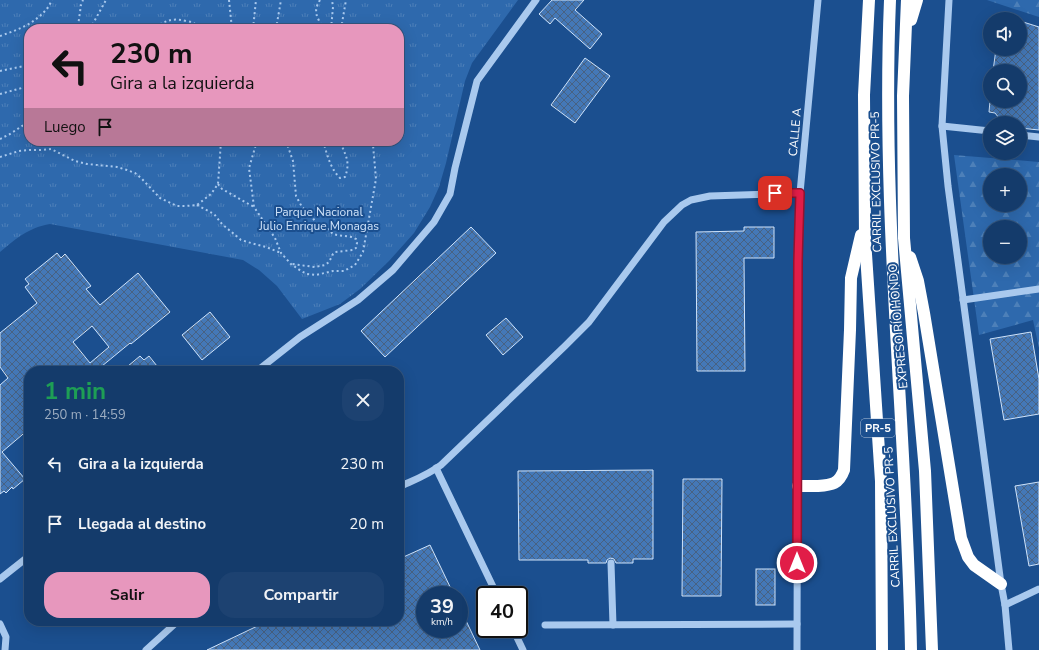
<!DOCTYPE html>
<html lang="es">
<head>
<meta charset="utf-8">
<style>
  :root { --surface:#143b6b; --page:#1d4271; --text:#f1f3f6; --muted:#9dadc1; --line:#33557e; --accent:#e797bd }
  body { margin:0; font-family:"Nunito Sans",sans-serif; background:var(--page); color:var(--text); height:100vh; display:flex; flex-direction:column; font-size:15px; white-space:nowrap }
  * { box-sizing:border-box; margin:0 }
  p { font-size:13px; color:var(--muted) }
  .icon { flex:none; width:22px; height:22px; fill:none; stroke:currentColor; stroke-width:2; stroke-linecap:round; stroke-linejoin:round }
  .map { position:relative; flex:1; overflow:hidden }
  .details { position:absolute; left:24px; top:366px; width:380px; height:260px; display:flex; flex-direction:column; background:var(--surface); border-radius:16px; box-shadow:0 4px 16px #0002,0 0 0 1px var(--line) }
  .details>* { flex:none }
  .guide { position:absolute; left:24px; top:24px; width:380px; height:122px; border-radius:16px; box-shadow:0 4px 16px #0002,0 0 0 1px var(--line); background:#e797bd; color:#111; overflow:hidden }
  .buttons { position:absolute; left:983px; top:12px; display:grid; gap:8px }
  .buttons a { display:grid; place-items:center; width:44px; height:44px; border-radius:50%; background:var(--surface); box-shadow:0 4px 16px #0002,0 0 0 1px var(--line); font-size:20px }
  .speed { position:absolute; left:416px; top:586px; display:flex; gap:8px; font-size:20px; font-weight:700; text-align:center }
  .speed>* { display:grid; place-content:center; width:52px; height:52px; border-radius:50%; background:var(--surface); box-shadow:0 4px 16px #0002,0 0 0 1px var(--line); line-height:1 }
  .speed small { font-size:10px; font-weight:400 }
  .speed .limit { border:2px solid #111; border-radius:6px; background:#fff; color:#111 }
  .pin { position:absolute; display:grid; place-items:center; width:34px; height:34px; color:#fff; margin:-17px; border-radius:8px; box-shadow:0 2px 6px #0006 }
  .me { position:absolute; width:44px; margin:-22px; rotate:0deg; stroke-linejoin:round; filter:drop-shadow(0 0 3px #0008) }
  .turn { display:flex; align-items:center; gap:14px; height:84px; padding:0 20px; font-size:18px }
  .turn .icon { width:52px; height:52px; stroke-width:2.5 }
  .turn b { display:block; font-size:28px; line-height:34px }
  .then { display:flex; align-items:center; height:38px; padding:0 20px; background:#0003; gap:8px; font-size:15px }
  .round { display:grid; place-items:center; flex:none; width:42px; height:42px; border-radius:16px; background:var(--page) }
  .head { display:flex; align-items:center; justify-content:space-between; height:68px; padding:0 20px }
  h1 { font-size:24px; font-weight:700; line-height:30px; color:#1e9e55 }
  .button { display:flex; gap:8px; margin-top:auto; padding:8px 20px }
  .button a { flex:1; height:46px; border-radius:16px; background:var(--accent); color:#111; font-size:16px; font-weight:700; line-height:46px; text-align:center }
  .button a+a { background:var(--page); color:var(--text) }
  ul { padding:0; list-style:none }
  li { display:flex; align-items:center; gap:12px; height:60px; padding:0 20px }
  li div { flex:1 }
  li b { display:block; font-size:15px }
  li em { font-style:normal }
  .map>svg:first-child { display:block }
  .forest { fill:url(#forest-firs); fill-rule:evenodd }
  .park { fill:url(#park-tufts); fill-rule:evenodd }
  .building { fill:url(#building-cross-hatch); stroke:#cfe3fa; fill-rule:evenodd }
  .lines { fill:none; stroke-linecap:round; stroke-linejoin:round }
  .path { stroke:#a9c9ee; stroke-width:2; stroke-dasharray:2 3; stroke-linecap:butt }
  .minor { stroke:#a9c9ee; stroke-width:7 }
  .highway { stroke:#fff; stroke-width:12 }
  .route-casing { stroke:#92132f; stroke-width:10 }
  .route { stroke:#e11d48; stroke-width:7 }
  .labels { text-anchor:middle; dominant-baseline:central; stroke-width:4; stroke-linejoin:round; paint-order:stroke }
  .shield { fill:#1b4f8f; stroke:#bbcadd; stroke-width:1 }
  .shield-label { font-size:11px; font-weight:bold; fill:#fff }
  .street-label { font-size:12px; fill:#fff; stroke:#1b4f8f }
  .park-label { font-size:12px; fill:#cfe3fa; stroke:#1b4f8f }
</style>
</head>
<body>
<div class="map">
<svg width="1039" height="650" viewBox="0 0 1039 650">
  <defs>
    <pattern id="forest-firs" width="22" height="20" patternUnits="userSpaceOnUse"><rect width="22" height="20" fill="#2e69ad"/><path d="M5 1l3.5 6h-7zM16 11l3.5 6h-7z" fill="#4d80b9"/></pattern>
    <pattern id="park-tufts" width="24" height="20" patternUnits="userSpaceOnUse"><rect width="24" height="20" fill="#2e69ad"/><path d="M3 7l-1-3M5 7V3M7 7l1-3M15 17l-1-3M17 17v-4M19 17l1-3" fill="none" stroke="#4d80b9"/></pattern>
    <pattern id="building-cross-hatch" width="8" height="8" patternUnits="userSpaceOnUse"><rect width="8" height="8" fill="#4478b7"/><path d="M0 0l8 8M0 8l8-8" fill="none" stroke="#486282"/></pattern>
  </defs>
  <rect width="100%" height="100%" fill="#1b4f8f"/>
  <g class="forest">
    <polygon points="987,0 1039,0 1039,17"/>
    <path d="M954,155L1039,162V348L1033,320L979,335ZM990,175H1020V205H990ZM990,227H1020V257H990Z"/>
  </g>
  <path class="park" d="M0,0H518L472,63L465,81L446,163L439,187L430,207L414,233L389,261L360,289L340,304L302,319L277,286L259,270L243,260L50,224C28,228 17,238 0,252ZM29,29H399V141H29Z"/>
  <g class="building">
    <polygon points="552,0 584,0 575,10 602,34 590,49 555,18 550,24 539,14"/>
    <polygon points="1020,21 1039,27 1039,130 1020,128 1020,123 1003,123 995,113 989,112 990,101 1020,101 1020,71 993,71 996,49 1020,49"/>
    <polygon points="585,58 610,76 575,123 551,105"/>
    <polygon points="471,227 496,253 385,357 361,331"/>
    <polygon points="744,227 774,227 774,258 744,258 745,371 697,371 696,232 744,231"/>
    <path d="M57,253L61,258L65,254L91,286L86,289L100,305L138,273L170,312L131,344L130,343L96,371H29V429L2,452L25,479L13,489L12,487L6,493L4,491L0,494V385L8,378L0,367V333L37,303L25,287L29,284L25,279ZM92,326L109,347L90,363L73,342Z"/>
    <polygon points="210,312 230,337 202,360 182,335"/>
    <polygon points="506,318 523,337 503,355 486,335"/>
    <polygon points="1031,332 1039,379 1039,414 1004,420 990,339"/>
    <polygon points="140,356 144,360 149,356 161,371 122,371"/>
    <polygon points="653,470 653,559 633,559 633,563 616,563 614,559 610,558 607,560 606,563 588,563 588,560 519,560 518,471"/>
    <polygon points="683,479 722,479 721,596 682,596"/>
    <polygon points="1039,482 1039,564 1029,566 1015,486"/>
    <polygon points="430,545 454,595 425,595 425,629 459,629 459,606 480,650 207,650 268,621 399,621 399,559"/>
    <rect x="756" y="569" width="19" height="36"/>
  </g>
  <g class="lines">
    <g class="path">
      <polyline points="229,0 232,29"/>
      <path d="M320,0C312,13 318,17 323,29"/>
      <polyline points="74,29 78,26 81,5 83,0"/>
      <polyline points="90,29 106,0"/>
      <path d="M151,29C165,22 170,17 186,21C192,22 196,23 200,29"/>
      <polyline points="253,29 256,0"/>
      <polyline points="276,29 281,0"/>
      <polyline points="331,29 333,7 332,0"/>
      <polyline points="341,29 346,0"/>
      <path d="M0,36C17,30 32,25 45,11C48,8 50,4 52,0"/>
      <polyline points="0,71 29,65"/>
      <polyline points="0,94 29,86"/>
      <polyline points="0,139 10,134 25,124 29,123"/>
      <polyline points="257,141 249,168 254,207 275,238 281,253 291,264 301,271 307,274 316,275 333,271 344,271 355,265 363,252 376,179 373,145 371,141"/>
      <polyline points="286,141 293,161 296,196 302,207 313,218 318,228 321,229 328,229 333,234 337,235 352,237 356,239 357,243 356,248 353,250 335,252 333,254 329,262 325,265 315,267 292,264"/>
      <path d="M323,141C327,154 330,168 340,178L345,177C351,161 345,155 340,141"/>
      <polyline points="0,157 19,151 30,150 42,150 51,149 75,161 87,164 117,167 127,170 135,173 142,179 160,198 177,206 186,206 197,205 211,194 218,184 221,141"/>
      <polyline points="218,184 222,189 254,207"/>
      <polyline points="197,205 214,214 222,224 241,240 251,243 266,247 281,253"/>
    </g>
    <g class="minor">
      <polyline points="949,0 942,126 948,186 1001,584 1005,605 1009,650"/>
      <polyline points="942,126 990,131"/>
      <polyline points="1020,135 1039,137"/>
      <polyline points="963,300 1039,289"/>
      <polyline points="257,371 300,337 358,300 393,270 434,222 450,194 455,168 477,81 536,0"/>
      <polyline points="436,468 497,595"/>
      <path d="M399,487C414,480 428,475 441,465L565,346L589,322L664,222L682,205L691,200L710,196L800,193"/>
      <polyline points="611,563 613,625"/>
      <polyline points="0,579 29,556"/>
      <polyline points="1005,605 1039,589"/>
      <polyline points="0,624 6,637 5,650"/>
      <polyline points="545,625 797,624"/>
      <polyline points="513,629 523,650"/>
      <polyline points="146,650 178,621"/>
      <polyline points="797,650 798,261 800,193 818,0"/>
    </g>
    <g class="highway">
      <polyline points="869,0 864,95 865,239 881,481 882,650"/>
      <path d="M890,0C881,217 907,433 911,650"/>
      <polyline points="907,0 903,96 904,238 925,471 932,650"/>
      <polyline points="911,20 917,0"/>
      <polyline points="910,257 918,281 924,313 961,538 968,557 974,565 1001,584"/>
      <path d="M798,486C805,486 811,486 818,486C832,485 839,484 844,470L850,330L851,278L861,235"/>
    </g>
  </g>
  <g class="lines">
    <g class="route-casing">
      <polyline id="route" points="775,193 800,193 798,261 797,563"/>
    </g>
    <use href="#route" class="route"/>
  </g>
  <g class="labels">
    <rect class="shield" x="861" y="419" width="34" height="18" rx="3"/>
    <g class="shield-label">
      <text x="878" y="428">PR-5</text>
    </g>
    <g class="street-label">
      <text transform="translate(795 132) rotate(-85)">CALLE A</text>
      <text transform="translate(876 182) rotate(-91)">CARRIL EXCLUSIVO PR-5</text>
      <text transform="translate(898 326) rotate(-95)">EXPRESO RÍO HONDO</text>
      <text transform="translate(892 517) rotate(-93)">CARRIL EXCLUSIVO PR-5</text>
    </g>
    <g class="park-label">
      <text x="319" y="212">Parque Nacional<tspan x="319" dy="14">Julio Enrique Monagas</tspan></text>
    </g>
  </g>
</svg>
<div class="buttons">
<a><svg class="icon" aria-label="sound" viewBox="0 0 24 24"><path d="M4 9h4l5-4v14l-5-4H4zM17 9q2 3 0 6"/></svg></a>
<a><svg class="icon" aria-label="search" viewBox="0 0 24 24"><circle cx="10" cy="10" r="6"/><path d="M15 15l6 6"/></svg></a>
<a><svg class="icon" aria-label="layers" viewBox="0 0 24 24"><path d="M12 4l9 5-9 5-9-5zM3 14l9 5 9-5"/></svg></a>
<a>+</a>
<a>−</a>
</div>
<div class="speed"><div>39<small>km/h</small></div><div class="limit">40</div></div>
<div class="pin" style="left:775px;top:193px;background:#d93025"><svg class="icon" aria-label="arrive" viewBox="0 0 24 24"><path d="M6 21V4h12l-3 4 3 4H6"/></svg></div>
<svg class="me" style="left:797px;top:563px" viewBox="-20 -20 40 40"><circle r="17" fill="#e11d48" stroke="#fff" stroke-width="3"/><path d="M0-11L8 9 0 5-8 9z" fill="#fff"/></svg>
<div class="guide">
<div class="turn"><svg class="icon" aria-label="left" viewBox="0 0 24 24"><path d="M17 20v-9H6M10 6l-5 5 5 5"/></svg><div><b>230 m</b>Gira a la izquierda</div></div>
<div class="then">Luego<svg class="icon" aria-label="arrive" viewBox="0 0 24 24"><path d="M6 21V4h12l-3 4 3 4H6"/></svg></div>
</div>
<section class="details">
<div class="head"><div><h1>1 min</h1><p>250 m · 14:59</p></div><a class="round"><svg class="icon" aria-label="close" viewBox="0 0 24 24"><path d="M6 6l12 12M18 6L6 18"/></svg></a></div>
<ul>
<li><svg class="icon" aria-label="left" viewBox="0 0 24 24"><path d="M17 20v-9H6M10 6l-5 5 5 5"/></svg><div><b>Gira a la izquierda</b></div><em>230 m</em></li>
<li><svg class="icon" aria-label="arrive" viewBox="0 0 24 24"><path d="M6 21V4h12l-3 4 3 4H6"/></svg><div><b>Llegada al destino</b></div><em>20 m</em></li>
</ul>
<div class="button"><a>Salir</a><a>Compartir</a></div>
</section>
</div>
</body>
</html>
